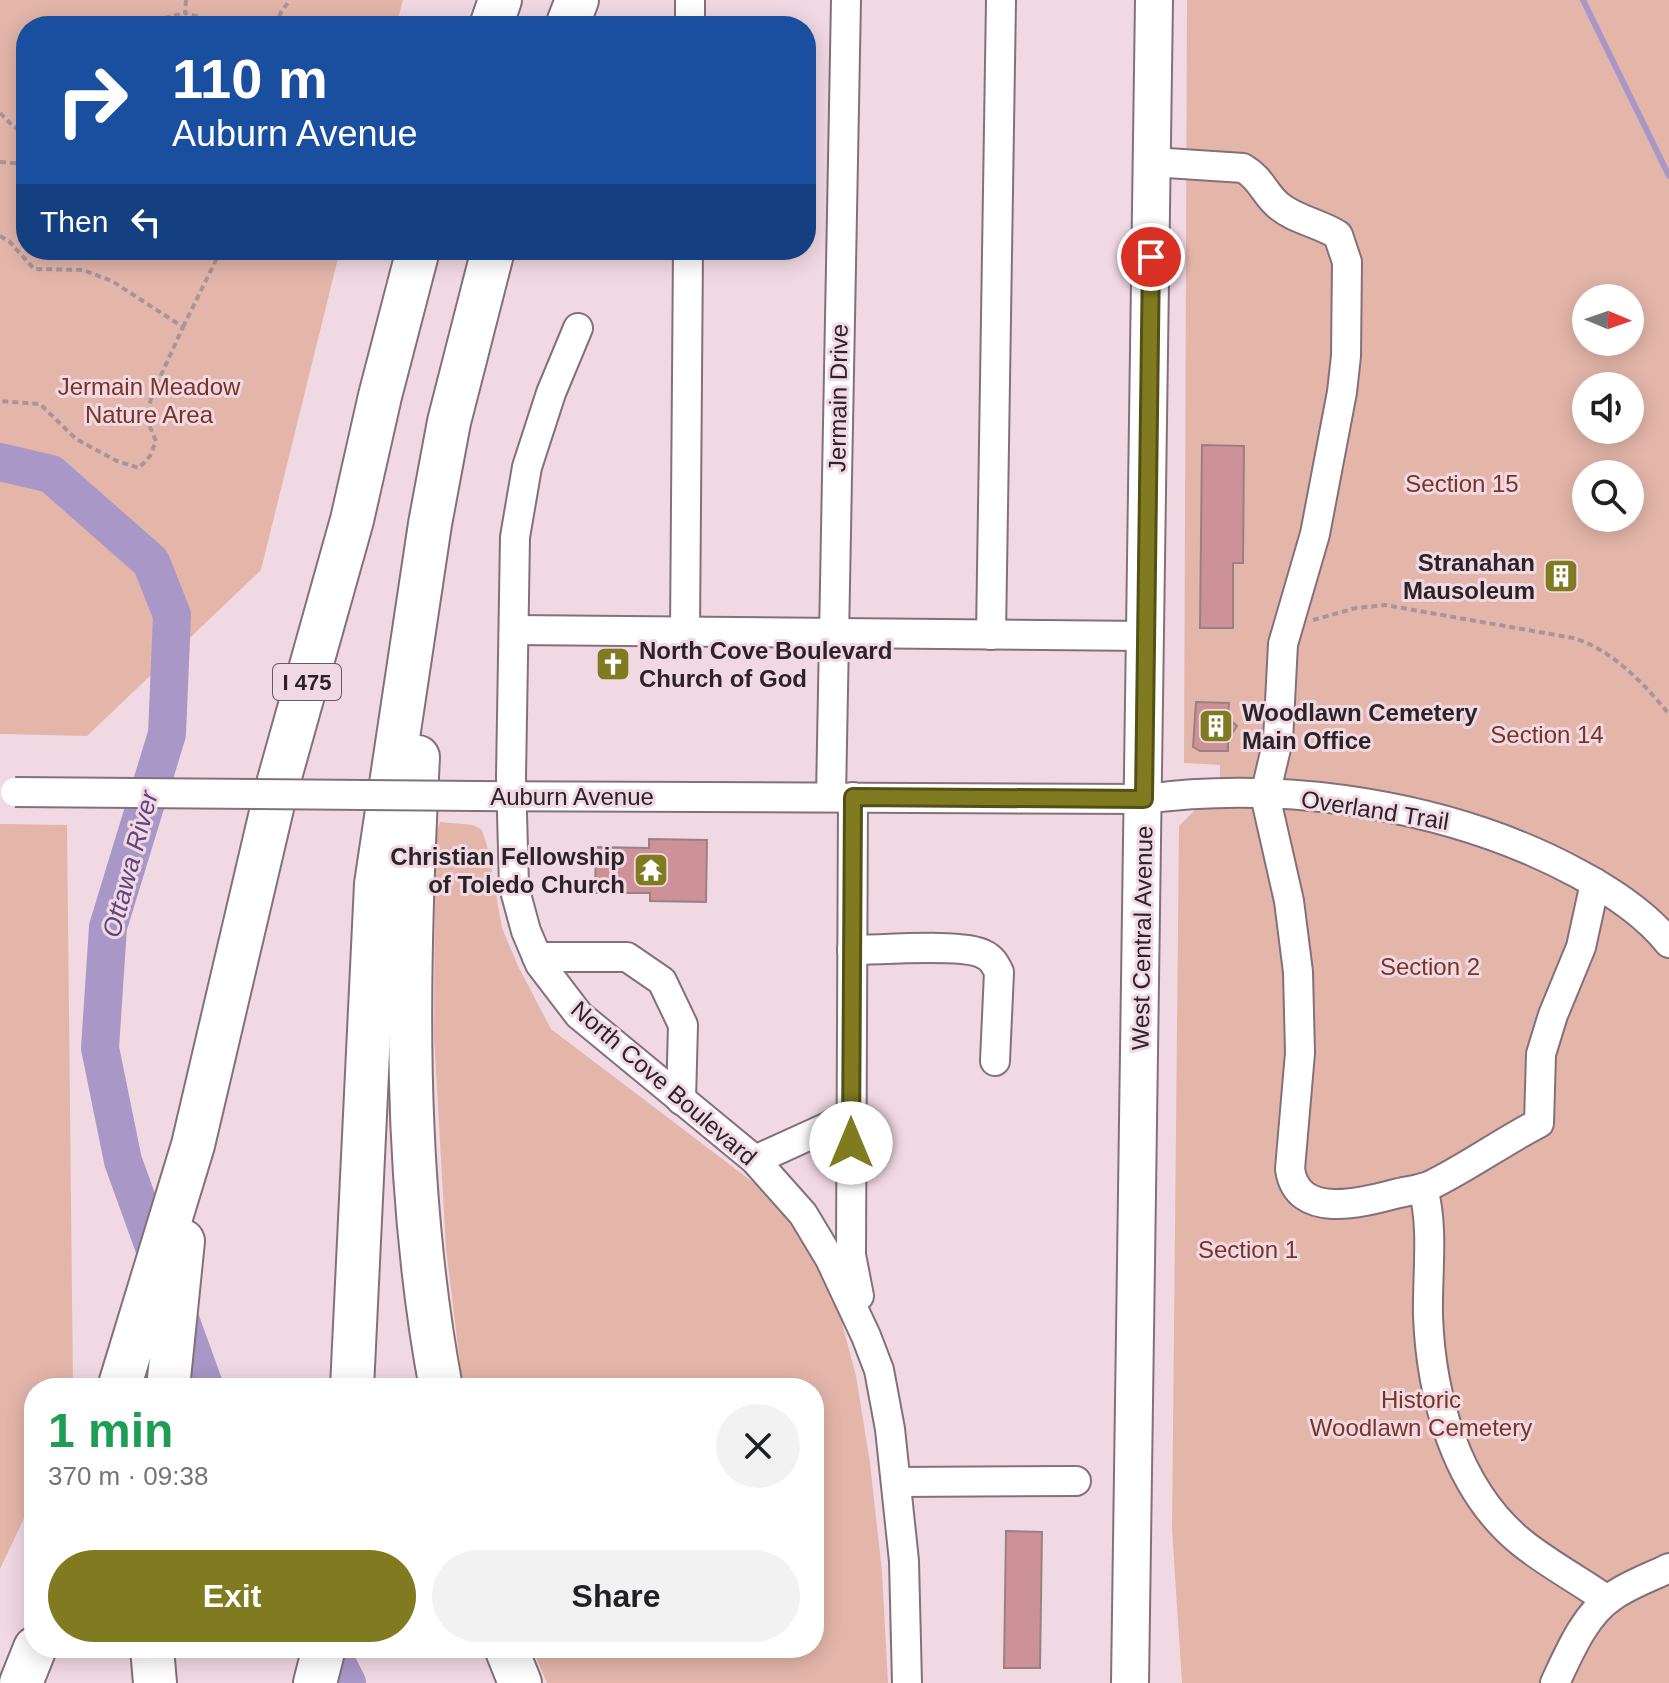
<!DOCTYPE html>
<html lang="en">
<head>
<meta charset="utf-8">
<style>
  :root { --surface:#fff; --page:#f2f2f2; --text:#202124; --muted:#757577; --accent:#807b21 }
  body { margin:0; font-family:Helvetica,sans-serif; background:var(--page); color:var(--text); height:100vh; display:flex; flex-direction:column; font-size:30px; white-space:nowrap }
  * { box-sizing:border-box; margin:0 }
  p { font-size:26px; color:var(--muted) }
  .icon { flex:none; width:44px; height:44px; fill:none; stroke:currentColor; stroke-width:2; stroke-linecap:round; stroke-linejoin:round }
  .map { position:relative; flex:1; overflow:hidden }
  .panel { position:absolute; left:24px; top:1378px; width:800px; height:280px; display:flex; flex-direction:column; background:var(--surface); border-radius:32px; box-shadow:0 4px 20px #0003 }
  .panel>* { flex:none }
  .guide { position:absolute; left:16px; top:16px; width:800px; height:244px; border-radius:32px; box-shadow:0 4px 20px #0003; background:#1a4fa0; color:#fff; overflow:hidden }
  .needle { width:52px; rotate:92deg }
  .buttons { position:absolute; left:1572px; top:284px; display:grid; gap:16px }
  .buttons a { display:grid; place-items:center; width:72px; height:72px; border-radius:50%; background:var(--surface); box-shadow:0 4px 20px #0003; font-size:40px }
  .pin { position:absolute; display:grid; place-items:center; width:68px; height:68px; color:#fff; margin:-34px; border:4px solid #fff; border-radius:50%; box-shadow:0 2px 8px #0007 }
  .me { position:absolute; width:88px; margin:-44px; rotate:0deg; stroke-linejoin:round; filter:drop-shadow(0 0 6px #0008) }
  .turn { display:flex; align-items:center; gap:28px; height:168px; padding:0 24px; font-size:36px }
  .turn .icon { width:104px; height:104px; stroke-width:2.5 }
  .turn b { display:block; font-size:56px; line-height:68px }
  .then { display:flex; align-items:center; height:76px; padding:0 24px; background:#0003; gap:16px; font-size:30px }
  .round { display:grid; place-items:center; flex:none; width:84px; height:84px; border-radius:42px; background:var(--page) }
  .overview { display:flex; align-items:center; justify-content:space-between; height:136px; padding:0 24px }
  h1 { font-size:48px; font-weight:600; line-height:60px; color:#1e9e55 }
  .action { display:flex; gap:16px; margin-top:auto; padding:16px 24px }
  .action a { flex:1; height:92px; border-radius:48px; background:var(--accent); color:#fff; font-size:32px; font-weight:600; line-height:92px; text-align:center }
  .action a+a { background:var(--page); color:var(--text) }
  .map>svg:first-child { display:block }
  .green { fill:#e4b6aa; fill-rule:evenodd }
  .lines { fill:none; stroke-linecap:round; stroke-linejoin:round }
  .stream { stroke:#a997c7; stroke-width:6 }
  .river { stroke:#a997c7; stroke-width:38 }
  .building { fill:#cd9298; stroke:#998183; stroke-width:2 }
  .minor-casing { stroke:#85707a; stroke-width:32 }
  .major-casing { stroke:#85707a; stroke-width:40 }
  .highway-casing { stroke:#85707a; stroke-width:46 }
  .path { stroke:#a7959d; stroke-width:4; stroke-dasharray:6 4; stroke-linecap:butt }
  .minor { stroke:#fff; stroke-width:28 }
  .major { stroke:#fff; stroke-width:36 }
  .highway { stroke:#fff; stroke-width:42 }
  .minor-bridge-casing { stroke:#85707a; stroke-width:32; stroke-linecap:butt }
  .minor-bridge { stroke:#fff; stroke-width:28 }
  .route-casing { stroke:#535015; stroke-width:20 }
  .route { stroke:#807b21; stroke-width:14 }
  .labels { text-anchor:middle; dominant-baseline:central; stroke-width:6; stroke-linejoin:round; paint-order:stroke }
  .shield { fill:#f1d9e4; stroke:#675a60; stroke-width:2 }
  .shield-label { font-size:22px; font-weight:bold; fill:#2c2327 }
  .park-label { font-size:24px; fill:#7a3422; stroke:#f1d9e4 }
  .street-label { font-size:24px; fill:#2c2327; stroke:#f1d9e4 }
  .poi-label { font-size:24px; font-weight:bold; fill:#2c2327; stroke:#f1d9e4; text-anchor:end }
  .water-label { font-size:26px; font-style:italic; fill:#604583; stroke:#f1d9e4 }
</style>
</head>
<body>
<div class="map">
<svg width="1669" height="1683" viewBox="0 0 1669 1683">
  <rect width="100%" height="100%" fill="#f1d9e4"/>
  <g class="green">
    <polygon points="0,0 403,0 396,26 26,26 26,250 340,250 261,570 87,736 0,734"/>
    <path d="M1187,0H1669V1683H1182L1172,1529L1179,826L1198,807L1219,804L1220,765L1184,763ZM1586,298H1630V342H1586ZM1586,386H1630V430H1586ZM1586,474H1630V518H1586Z"/>
    <polygon points="440,822 473,825 482,830 488,849 502,928 518,966 551,1029 762,1189 789,1219 834,1293 856,1376 870,1463 882,1572 888,1683 547,1683 532,1648 814,1648 814,1388 463,1388 446,1248 434,1036 435,835"/>
    <polygon points="0,824 67,825 73,1388 34,1388 34,1497 0,1569"/>
  </g>
  <g class="lines">
    <polyline class="stream" points="1583,0 1669,176"/>
    <g class="river">
      <polyline points="0,462 51,474 151,562 172,615 167,734 108,927 100,1048 123,1161 205,1388"/>
      <polyline points="329,1648 347,1683"/>
    </g>
  </g>
  <g class="building">
    <polygon points="1202,445 1244,446 1243,563 1233,563 1233,628 1200,628"/>
    <polygon points="1196,702 1229,703 1228,718 1237,726 1228,740 1228,751 1200,751 1193,747"/>
    <polygon points="649,839 707,840 706,902 650,901 650,893 595,893 596,847 649,848"/>
    <polygon points="1006,1531 1042,1532 1040,1668 1004,1668"/>
  </g>
  <g class="lines">
    <g class="minor-casing">
      <g id="minor">
        <polyline points="690,26 690,0"/>
        <path d="M1152,162L1243,168C1262,179 1264,194 1279,206C1296,220 1319,223 1338,235L1347,262L1346,356L1342,392L1315,534L1283,644L1278,740L1265,795L1289,901L1298,972L1300,1053L1290,1169C1297,1220 1361,1203 1395,1194C1406,1191 1420,1190 1431,1185C1468,1167 1502,1142 1539,1123L1541,1054L1553,1015L1581,947L1595,883"/>
        <polyline points="578,328 551,393 527,467 515,537 511,777 514,887 526,931 540,964 579,1015 755,1160 803,1214 830,1259 866,1336 879,1370 890,1429 904,1561 907,1683"/>
        <polyline points="514,630 1146,636"/>
        <polyline points="685,632 688,250"/>
        <polyline points="991,635 1001,0"/>
        <path d="M476,796L1144,799C1285,780 1451,805 1577,873C1611,891 1645,913 1669,943"/>
        <polyline points="831,797 846,0"/>
        <polyline points="853,797 851,1255 859,1296"/>
        <path d="M852,950C880,950 963,943 983,954C992,958 995,964 999,972L995,1061"/>
        <polyline points="537,957 627,957 662,981 683,1025 681,1100"/>
        <polyline points="755,1160 852,1116"/>
        <path d="M1423,1188C1434,1228 1427,1274 1428,1316C1431,1396 1456,1489 1521,1542C1548,1564 1579,1580 1607,1600"/>
        <polyline points="896,1482 1076,1481"/>
        <path d="M1555,1683C1569,1653 1585,1614 1613,1596C1630,1584 1651,1577 1669,1568"/>
      </g>
    </g>
    <g class="major-casing">
      <polyline id="major" points="1130,1683 1154,0"/>
    </g>
    <g class="highway-casing">
      <g id="highway">
        <polyline points="491,26 500,0"/>
        <polyline points="567,26 577,0"/>
        <path d="M418,757C407,967 402,1180 441,1388"/>
        <polyline points="119,1388 193,1145 276,791 352,520 380,396 418,250"/>
        <polyline points="168,1388 183,1241"/>
        <polyline points="352,1388 376,884 430,524 449,422 493,250"/>
        <polyline points="152,1648 155,1683"/>
        <polyline points="506,1648 520,1683"/>
        <polyline points="21,1683 35,1648"/>
        <polyline points="315,1683 324,1648"/>
      </g>
    </g>
    <g class="path">
      <polyline points="186,0 185,13 199,17 210,26"/>
      <polyline points="158,26 165,18 185,13"/>
      <polyline points="276,26 281,12 290,0"/>
      <polyline points="0,113 14,127 26,134"/>
      <polyline points="0,162 26,164"/>
      <polyline points="0,236 9,241 34,269 83,270 112,281 183,327 152,395 146,418 156,441 150,456 139,468 117,461 76,439 40,404 0,401"/>
      <polyline points="183,327 221,250"/>
      <path d="M1313,620L1356,608L1385,605L1573,638C1612,649 1644,684 1669,714"/>
    </g>
    <use href="#minor" class="minor"/>
    <use href="#major" class="major"/>
    <use href="#highway" class="highway"/>
    <g class="minor-bridge-casing">
      <polyline id="minor-bridge" points="15,792 476,796"/>
    </g>
    <use href="#minor-bridge" class="minor-bridge"/>
  </g>
  <g class="lines">
    <g class="route-casing">
      <polyline id="route" points="851,1143 853,797 1144,799 1151,257"/>
    </g>
    <use href="#route" class="route"/>
  </g>
  <defs>
    <g id="building-square" transform="scale(1.8)"><rect x="-9" y="-9" width="18" height="18" rx="4" fill="#807b21" stroke="#f1d9e4"/><path d="M-4-6H4V6H1V3H-1V6H-4ZM-2.5-4.3h1.7v1.8h-1.7ZM.8-4.3h1.7v1.8H.8ZM-2.5-1h1.7V.8h-1.7ZM.8-1h1.7V.8H.8Z" fill="#fff"/></g>
    <g id="church-square" transform="scale(1.8)"><rect x="-9" y="-9" width="18" height="18" rx="4" fill="#807b21" stroke="#f1d9e4"/><path d="M-1.2-6h2.4v3.5h3.3v2.4h-3.3V6h-2.4V-.1h-3.3v-2.4h3.3Z" fill="#fff"/></g>
    <g id="temple-square" transform="scale(1.8)"><rect x="-9" y="-9" width="18" height="18" rx="4" fill="#807b21" stroke="#f1d9e4"/><path d="M0-6L5-2H3V0L6.5 2.5H4V6H1.5V3h-3V6H-4V2.5H-6.5L-3 0V-2H-5Z" fill="#fff"/></g>
  </defs>
  <g fill-rule="evenodd">
    <use href="#building-square" x="1561" y="576"/>
    <use href="#church-square" x="613" y="664"/>
    <use href="#building-square" x="1216" y="726"/>
    <use href="#temple-square" x="651" y="870"/>
  </g>
  <g class="labels">
    <rect class="shield" x="273" y="664" width="68" height="36" rx="6"/>
    <g class="shield-label">
      <text x="307" y="682">I 475</text>
    </g>
    <g class="park-label">
      <text x="149" y="386">Jermain Meadow<tspan x="149" dy="28">Nature Area</tspan></text>
      <text x="1462" y="483">Section 15</text>
      <text x="1547" y="734">Section 14</text>
      <text x="1430" y="966">Section 2</text>
      <text x="1248" y="1249">Section 1</text>
      <text x="1421" y="1399">Historic<tspan x="1421" dy="28">Woodlawn Cemetery</tspan></text>
    </g>
    <g class="street-label">
      <text transform="translate(838 398) rotate(-89)">Jermain Drive</text>
      <text x="572" y="796">Auburn Avenue</text>
      <text transform="translate(1375 810) rotate(9)">Overland Trail</text>
      <text transform="translate(1142 938) rotate(-89)">West Central Avenue</text>
      <text transform="translate(664 1083) rotate(41)">North Cove Boulevard</text>
    </g>
    <g class="poi-label">
      <text x="1535" y="562">Stranahan<tspan x="1535" dy="28">Mausoleum</tspan></text>
      <text x="639" y="650" text-anchor="start">North Cove Boulevard<tspan x="639" dy="28">Church of God</tspan></text>
      <text x="1242" y="712" text-anchor="start">Woodlawn Cemetery<tspan x="1242" dy="28">Main Office</tspan></text>
      <text x="625" y="856">Christian Fellowship<tspan x="625" dy="28">of Toledo Church</tspan></text>
    </g>
    <g class="water-label">
      <text transform="translate(130 864) rotate(-75)">Ottawa River</text>
    </g>
  </g>
</svg>
<div class="buttons">
<a><svg class="needle" viewBox="-14 -14 28 28"><path d="M0-13l5 13h-10z" fill="#e53935"/><path d="M0 13l5-13h-10z" fill="#757577"/></svg></a>
<a><svg class="icon" aria-label="sound" viewBox="0 0 24 24"><path d="M4 9h4l5-4v14l-5-4H4zM17 9q2 3 0 6"/></svg></a>
<a><svg class="icon" aria-label="search" viewBox="0 0 24 24"><circle cx="10" cy="10" r="6"/><path d="M15 15l6 6"/></svg></a>
</div>
<div class="pin" style="left:1151px;top:257px;background:#d93025"><svg class="icon" aria-label="arrive" viewBox="0 0 24 24"><path d="M6 21V4h12l-3 4 3 4H6"/></svg></div>
<svg class="me" style="left:851px;top:1143px" viewBox="-20 -20 40 40"><circle r="19" fill="#fff"/><path d="M0-13L10 11 0 6-10 11z" fill="#807b21"/></svg>
<div class="guide">
<div class="turn"><svg class="icon" aria-label="right" viewBox="0 0 24 24"><path d="M7 20v-9h11M14 6l5 5-5 5"/></svg><div><b>110 m</b>Auburn Avenue</div></div>
<div class="then">Then<svg class="icon" aria-label="left" viewBox="0 0 24 24"><path d="M17 20v-9H6M10 6l-5 5 5 5"/></svg></div>
</div>
<section class="panel">
<div class="overview"><div><h1>1 min</h1><p>370 m · 09:38</p></div><a class="round"><svg class="icon" aria-label="close" viewBox="0 0 24 24"><path d="M6 6l12 12M18 6L6 18"/></svg></a></div>
<div class="action"><a>Exit</a><a>Share</a></div>
</section>
</div>
</body>
</html>
